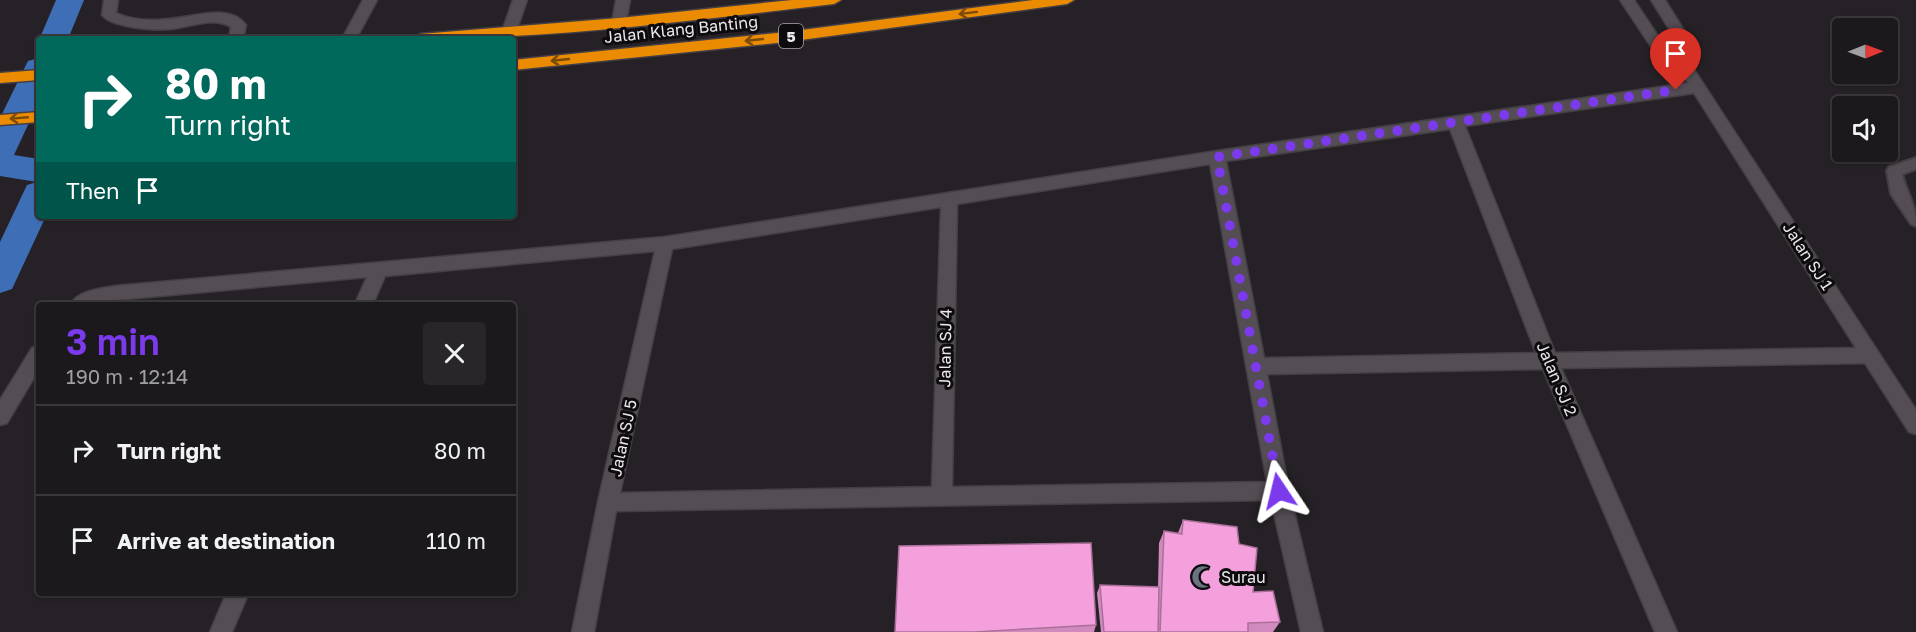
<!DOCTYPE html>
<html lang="en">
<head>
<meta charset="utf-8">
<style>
  :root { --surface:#1c191c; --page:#292629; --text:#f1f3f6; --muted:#a0a0a3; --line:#3a383b; --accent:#7c3aed }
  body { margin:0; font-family:"Golos Text",sans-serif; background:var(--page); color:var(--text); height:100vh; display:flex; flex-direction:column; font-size:22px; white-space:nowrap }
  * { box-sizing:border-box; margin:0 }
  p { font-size:20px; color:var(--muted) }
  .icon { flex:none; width:33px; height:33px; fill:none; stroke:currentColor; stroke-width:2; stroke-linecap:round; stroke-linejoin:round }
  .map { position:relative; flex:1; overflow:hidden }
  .sheet { position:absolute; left:36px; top:302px; width:480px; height:294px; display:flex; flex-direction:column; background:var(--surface); border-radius:6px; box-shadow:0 2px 4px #0004,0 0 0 2px var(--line) }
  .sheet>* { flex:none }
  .guide { position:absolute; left:36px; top:36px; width:480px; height:183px; border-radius:6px; box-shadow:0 2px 4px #0004,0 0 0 2px var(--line); background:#00695c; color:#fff; overflow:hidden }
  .needle { width:39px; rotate:89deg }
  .tools { position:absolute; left:1832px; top:18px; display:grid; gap:12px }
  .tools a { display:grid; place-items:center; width:66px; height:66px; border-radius:6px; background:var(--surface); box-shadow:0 2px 4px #0004,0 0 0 2px var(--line); font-size:30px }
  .pin { position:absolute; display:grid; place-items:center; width:51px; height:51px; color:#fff; margin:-62px -26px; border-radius:50% 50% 50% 0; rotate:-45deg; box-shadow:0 0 6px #0007 }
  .pin .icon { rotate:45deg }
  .me { position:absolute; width:66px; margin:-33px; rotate:350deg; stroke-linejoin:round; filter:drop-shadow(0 0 4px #0008) }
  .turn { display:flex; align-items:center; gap:21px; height:126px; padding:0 30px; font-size:27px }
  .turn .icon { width:78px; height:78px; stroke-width:2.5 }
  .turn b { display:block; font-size:42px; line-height:51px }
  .then { display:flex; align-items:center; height:57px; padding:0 30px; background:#0003; gap:12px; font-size:22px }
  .round { display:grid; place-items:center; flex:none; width:63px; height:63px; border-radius:6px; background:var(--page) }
  .summary { display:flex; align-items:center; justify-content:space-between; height:102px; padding:0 30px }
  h1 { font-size:36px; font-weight:600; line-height:45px; color:var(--accent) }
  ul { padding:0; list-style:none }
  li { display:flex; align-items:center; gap:18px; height:90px; padding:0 30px; border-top:2px solid var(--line) }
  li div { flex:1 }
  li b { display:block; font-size:22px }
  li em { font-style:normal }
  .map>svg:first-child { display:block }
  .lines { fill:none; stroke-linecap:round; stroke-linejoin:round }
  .canal { fill:#3e6fb6; fill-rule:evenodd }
  .lane-casing { stroke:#443f44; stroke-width:4 }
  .street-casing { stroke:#443f44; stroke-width:3 }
  .highway-casing { stroke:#443f44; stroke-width:3 }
  .lane { fill:#544e54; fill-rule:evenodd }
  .street { fill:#544e54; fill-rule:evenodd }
  .highway { fill:#eb8b01; fill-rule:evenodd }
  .wall { fill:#d18abd }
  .building { fill:#f3a0dc; stroke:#aa709a; stroke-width:1.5 }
  .oneway { stroke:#7c4b08 }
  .route { stroke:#7c3aed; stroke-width:10; stroke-dasharray:0 18 }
  .labels { text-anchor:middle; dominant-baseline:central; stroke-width:6; stroke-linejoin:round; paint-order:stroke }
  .shield { fill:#0e0b0e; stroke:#a9a5a9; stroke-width:1.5 }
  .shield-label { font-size:15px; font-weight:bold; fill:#ebe7eb }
  .street-label { font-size:16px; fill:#ebe7eb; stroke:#0e0b0e }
  .poi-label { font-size:16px; fill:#ebe7eb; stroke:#0e0b0e; text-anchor:start }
</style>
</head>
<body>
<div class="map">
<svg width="1916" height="632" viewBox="0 0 1916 632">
  <rect width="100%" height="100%" fill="#262126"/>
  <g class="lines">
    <g class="canal">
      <polygon points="56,0 84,0 68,39 39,40"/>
      <polygon points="39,58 39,101 14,155 39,159 39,216 46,216 12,289 0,293 0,242 27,185 37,182 0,176 0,118 28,61"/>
    </g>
    <g class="lane-casing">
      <path id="lane" d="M1916,158V169L1902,174C1907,195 1916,203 1916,226L1911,224L1891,194L1887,171L1889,167Z"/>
    </g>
    <g class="street-casing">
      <g id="street">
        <path d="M104,0H118L116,13C132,20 151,21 168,19C192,18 229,2 246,25L243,39H229L231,27C214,16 190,27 171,29C155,30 138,29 123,25C115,23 107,21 102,15Z"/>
        <polygon points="363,0 377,0 356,39 342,39"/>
        <polygon points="513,0 527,0 516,32 509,37 502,32"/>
        <polygon points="616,0 630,0 626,23 619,28 612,23"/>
        <path d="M1620,0H1634L1664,45L1680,56L1681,48L1651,0H1665L1695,48L1693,68L1916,410V434L1909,432L1865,363L1561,368L1677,632H1655L1543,369L1267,374L1289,491L1323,632H1301L1271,500L616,511L594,632H572L598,502L655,251L385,276L373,304H355L367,277L115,300L96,304H71C78,290 101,289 115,286L665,237L1217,151L1688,83L1681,72L1654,51ZM1694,93L1856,348L1555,353L1465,126ZM1450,129L1536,353L1264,358L1226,161ZM1210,164L1267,482L952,487L957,204ZM941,207L932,487L620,493L672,249Z"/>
        <polygon points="39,345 39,369 7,423 0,425 0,400 32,348"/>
        <polygon points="227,592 249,592 232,632 210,632"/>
      </g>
    </g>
    <g class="highway-casing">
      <g id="highway">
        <path d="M792,0H841L834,4C694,20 554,39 413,39L420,34L619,18Z"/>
        <polygon points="1033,0 1074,0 1067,4 786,42 513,70 513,60 786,32"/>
        <polygon points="39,70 39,80 0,83 0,73"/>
        <polygon points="39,112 39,122 0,125 0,115"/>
      </g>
    </g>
    <use href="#lane" class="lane"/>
    <use href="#street" class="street"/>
    <use href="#highway" class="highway"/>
  </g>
  <g class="wall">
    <polygon points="1183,520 1239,544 1253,592 1280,622 1273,632 1101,632 1097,593 1100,585 1158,587 1159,543 1164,531 1178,533"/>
    <polygon points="1096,625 1094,632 895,632"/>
  </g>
  <g class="building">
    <polygon points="1183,520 1237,527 1239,544 1257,548 1253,592 1273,591 1280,622 1248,623 1248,632 1160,632 1164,531 1182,534"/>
    <polygon points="1091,543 1096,625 974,632 895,632 899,546"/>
    <polygon points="1100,585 1159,587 1158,632 1104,632"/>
  </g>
  <defs><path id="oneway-shaft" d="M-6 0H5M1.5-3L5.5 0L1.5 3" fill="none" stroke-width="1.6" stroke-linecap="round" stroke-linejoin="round" transform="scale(1.5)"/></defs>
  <g class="oneway">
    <use href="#oneway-shaft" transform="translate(968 13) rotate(173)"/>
    <use href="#oneway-shaft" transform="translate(754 40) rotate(174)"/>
    <use href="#oneway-shaft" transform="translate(560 60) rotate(174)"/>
    <use href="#oneway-shaft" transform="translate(19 118) rotate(175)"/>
  </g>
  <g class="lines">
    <polyline class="route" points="1279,491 1217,157 1676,90"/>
  </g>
  <defs>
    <g id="mosque-bare" transform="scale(1.8)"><path d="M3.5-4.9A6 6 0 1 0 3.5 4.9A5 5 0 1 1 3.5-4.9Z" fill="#6b7280" stroke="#0e0b0e" stroke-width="2.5" paint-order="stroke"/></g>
  </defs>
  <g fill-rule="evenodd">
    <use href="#mosque-bare" x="1203" y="577"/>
  </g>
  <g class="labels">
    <rect class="shield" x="779" y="24" width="24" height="24" rx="4.5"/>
    <g class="shield-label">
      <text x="791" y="36">5</text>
    </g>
    <g class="street-label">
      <text transform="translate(681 29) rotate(-6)">Jalan Klang Banting</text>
      <text transform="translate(1808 256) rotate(57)">Jalan SJ 1</text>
      <text transform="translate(945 348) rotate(-89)">Jalan SJ 4</text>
      <text transform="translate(1557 379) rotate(67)">Jalan SJ 2</text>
      <text transform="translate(623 438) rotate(-78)">Jalan SJ 5</text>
    </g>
    <g class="poi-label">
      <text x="1221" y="577">Surau</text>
    </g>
  </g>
</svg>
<div class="tools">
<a><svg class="needle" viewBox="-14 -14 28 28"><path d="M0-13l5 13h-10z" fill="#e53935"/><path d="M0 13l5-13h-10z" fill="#a0a0a3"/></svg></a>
<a><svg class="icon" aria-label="sound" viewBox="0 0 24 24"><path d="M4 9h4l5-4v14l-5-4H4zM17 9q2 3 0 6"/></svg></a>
</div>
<div class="pin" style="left:1676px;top:90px;background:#d93025"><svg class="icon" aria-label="arrive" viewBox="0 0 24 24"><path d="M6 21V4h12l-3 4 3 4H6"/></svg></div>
<svg class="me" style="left:1279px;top:491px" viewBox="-20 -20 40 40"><path d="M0-17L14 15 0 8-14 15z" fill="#7c3aed" stroke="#fff" stroke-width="4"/></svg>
<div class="guide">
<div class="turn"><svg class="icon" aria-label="right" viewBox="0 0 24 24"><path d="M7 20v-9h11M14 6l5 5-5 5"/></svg><div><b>80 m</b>Turn right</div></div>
<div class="then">Then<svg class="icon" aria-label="arrive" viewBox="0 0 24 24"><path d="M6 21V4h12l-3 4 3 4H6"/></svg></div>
</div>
<section class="sheet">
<div class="summary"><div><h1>3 min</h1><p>190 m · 12:14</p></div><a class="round"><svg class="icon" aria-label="close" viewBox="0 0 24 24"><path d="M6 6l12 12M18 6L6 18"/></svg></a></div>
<ul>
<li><svg class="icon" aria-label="right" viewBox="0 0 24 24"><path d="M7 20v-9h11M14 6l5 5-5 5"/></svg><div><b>Turn right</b></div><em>80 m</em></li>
<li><svg class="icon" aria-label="arrive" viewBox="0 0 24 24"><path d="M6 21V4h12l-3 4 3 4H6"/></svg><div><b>Arrive at destination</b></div><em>110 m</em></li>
</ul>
</section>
</div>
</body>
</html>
